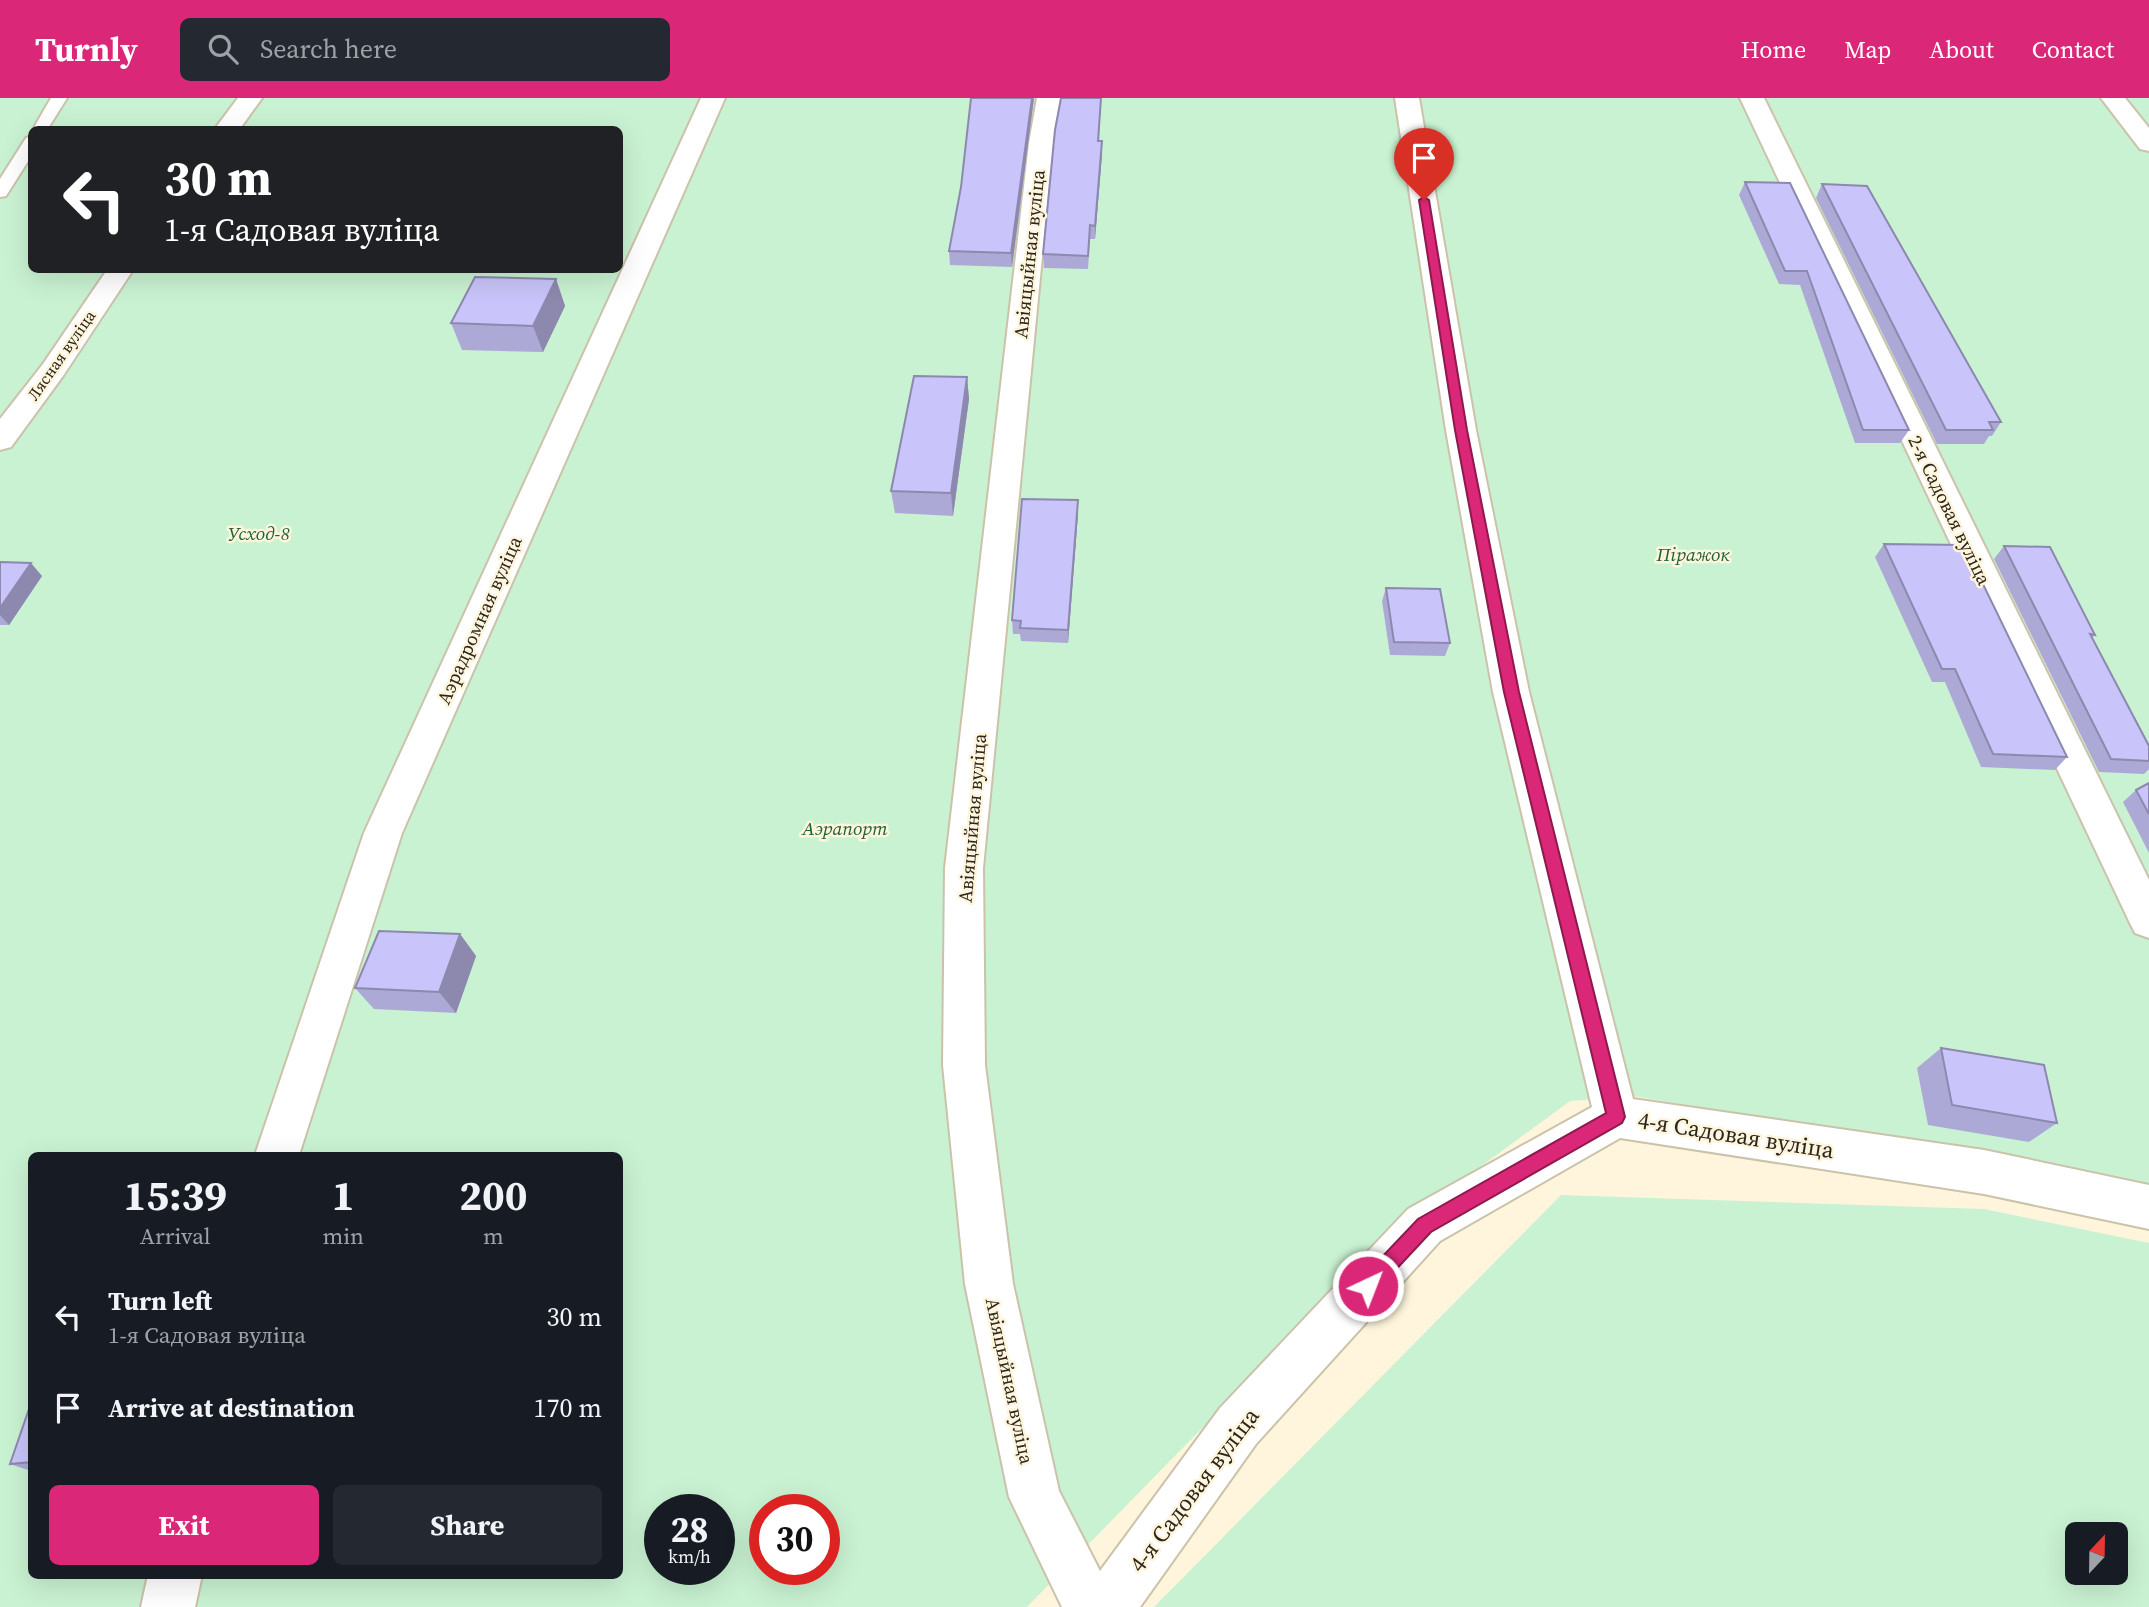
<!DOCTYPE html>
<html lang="en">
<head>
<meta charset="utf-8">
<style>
  :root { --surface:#171b24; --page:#242831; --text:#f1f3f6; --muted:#9ea1a6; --accent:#db2777 }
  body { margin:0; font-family:"Source Serif 4",serif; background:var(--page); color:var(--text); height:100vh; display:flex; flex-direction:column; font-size:26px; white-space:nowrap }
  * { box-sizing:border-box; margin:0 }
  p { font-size:23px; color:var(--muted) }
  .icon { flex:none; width:38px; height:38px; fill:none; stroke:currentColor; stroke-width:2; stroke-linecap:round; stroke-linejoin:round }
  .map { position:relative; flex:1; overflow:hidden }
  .drawer { position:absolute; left:28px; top:1054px; width:595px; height:427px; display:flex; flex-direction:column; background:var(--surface); border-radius:10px; box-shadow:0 7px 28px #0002 }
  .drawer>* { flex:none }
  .banner { position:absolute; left:28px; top:28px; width:595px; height:147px; border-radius:10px; box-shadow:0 7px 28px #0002; background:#202124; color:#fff; overflow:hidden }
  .needle { width:46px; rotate:22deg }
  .fabs { position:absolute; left:2065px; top:1424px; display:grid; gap:14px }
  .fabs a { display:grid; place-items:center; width:63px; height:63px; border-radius:10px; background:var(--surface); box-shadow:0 7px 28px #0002; font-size:35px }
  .speed { position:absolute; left:644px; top:1396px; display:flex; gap:14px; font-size:35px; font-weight:700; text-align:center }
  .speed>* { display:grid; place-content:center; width:91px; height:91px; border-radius:50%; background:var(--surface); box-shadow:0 7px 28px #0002; line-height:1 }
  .speed small { font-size:18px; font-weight:400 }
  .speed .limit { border:10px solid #d22; background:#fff; color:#111 }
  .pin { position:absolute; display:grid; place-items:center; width:60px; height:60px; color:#fff; margin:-72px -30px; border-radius:50% 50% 50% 0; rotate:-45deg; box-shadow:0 0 7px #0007 }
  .pin .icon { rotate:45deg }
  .me { position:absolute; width:77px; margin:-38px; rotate:43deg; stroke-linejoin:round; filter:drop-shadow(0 0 5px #0008) }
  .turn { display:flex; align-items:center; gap:24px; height:147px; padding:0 21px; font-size:32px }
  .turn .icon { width:91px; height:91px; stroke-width:2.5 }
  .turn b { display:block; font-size:49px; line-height:60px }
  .eta { display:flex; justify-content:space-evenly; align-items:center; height:119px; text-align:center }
  .eta b { font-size:42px; font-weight:700; line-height:49px }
  .primary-button { display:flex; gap:14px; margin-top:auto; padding:14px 21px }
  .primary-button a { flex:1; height:80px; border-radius:10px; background:var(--accent); color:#fff; font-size:28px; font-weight:700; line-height:80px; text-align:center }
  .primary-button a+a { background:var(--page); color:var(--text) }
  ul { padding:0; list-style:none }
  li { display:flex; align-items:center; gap:21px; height:91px; padding:0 21px }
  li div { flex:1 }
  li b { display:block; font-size:26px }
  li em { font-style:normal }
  header { display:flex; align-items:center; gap:42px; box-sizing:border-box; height:98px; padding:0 35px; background:var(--accent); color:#fff }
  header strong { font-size:33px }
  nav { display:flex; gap:38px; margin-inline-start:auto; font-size:24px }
  .search { width:490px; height:63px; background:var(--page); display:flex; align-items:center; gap:18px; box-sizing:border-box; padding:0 24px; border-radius:10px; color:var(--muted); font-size:26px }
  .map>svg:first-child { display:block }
  .green { fill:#c9f2d2; fill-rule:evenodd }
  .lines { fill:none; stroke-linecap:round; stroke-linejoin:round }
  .service-casing { stroke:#cbc2aa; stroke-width:4 }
  .minor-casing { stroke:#cbc2aa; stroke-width:4 }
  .service { fill:#fff; fill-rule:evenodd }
  .minor { fill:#fff; fill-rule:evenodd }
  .wall { fill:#ada9d6 }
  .shaded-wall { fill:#8d89ae }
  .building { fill:#c9c4f9; stroke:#8d89ae; stroke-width:2 }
  .route { fill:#db2777; stroke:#8e194d; stroke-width:2 }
  .labels { text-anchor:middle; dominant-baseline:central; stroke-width:5; stroke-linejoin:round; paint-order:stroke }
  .far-street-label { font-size:16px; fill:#2b271e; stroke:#fef5dc }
  .street-label { font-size:19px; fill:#2b271e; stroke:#fef5dc }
  .park-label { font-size:19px; font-style:italic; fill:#1e6136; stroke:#fef5dc }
  .near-street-label { font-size:23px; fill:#2b271e; stroke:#fef5dc }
</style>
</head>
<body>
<header>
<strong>Turnly</strong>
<div class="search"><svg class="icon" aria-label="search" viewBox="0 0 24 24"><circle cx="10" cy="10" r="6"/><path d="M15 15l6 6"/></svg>Search here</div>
<nav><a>Home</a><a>Map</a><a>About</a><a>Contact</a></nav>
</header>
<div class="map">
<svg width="2149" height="1509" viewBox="0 0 2149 1509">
  <rect width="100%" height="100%" fill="#fef5dc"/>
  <g class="green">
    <path d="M0,0H2149V1086L1634,998L1570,1003L1401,1127L1027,1509H0ZM32,32H620V172H32ZM32,1057H620V1477H32ZM660,1412H719V1472H660ZM765,1412H824V1472H765Z"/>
    <path d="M1561,1097L1984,1111L2149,1145V1509H1154ZM2077,1437H2116V1475H2077Z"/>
  </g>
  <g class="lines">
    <g class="service-casing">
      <g id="service">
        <polygon points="51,0 67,0 47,32 32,33"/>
        <polygon points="32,38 32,57 6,98 0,99 0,81 26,40"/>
      </g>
    </g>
    <g class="minor-casing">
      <g id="minor">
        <polygon points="238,0 262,0 239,32 214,32"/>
        <polygon points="701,0 725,0 402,735 299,1057 255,1057 364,735"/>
        <polygon points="1037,0 1061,0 1053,45 983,770 985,967 1013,1186 1059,1393 1100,1473 1220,1310 1408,1111 1592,1009 1493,594 1446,332 1395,0 1419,0 1476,332 1529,594 1633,1001 1984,1052 2149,1087 2149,1131 1984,1096 1620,1040 1440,1143 1256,1346 1140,1509 1062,1509 1009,1399 965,1186 943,967 945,770 1029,45"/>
        <polygon points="1740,0 1764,0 2149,782 2149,840 2135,835 2129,823"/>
        <polygon points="2101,0 2125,0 2149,30 2149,53 2140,51"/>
        <polygon points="107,172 133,172 63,278 11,349 0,352 0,321 43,266"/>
        <polygon points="148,1477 202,1477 195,1509 141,1509"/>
      </g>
    </g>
    <use href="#service" class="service"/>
    <use href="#minor" class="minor"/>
  </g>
  <g class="wall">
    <polygon points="971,0 1034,0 1012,169 950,167 949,153 961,89"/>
    <polygon points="1101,0 1099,43 1102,43 1102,56 1095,141 1090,141 1088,171 1044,170 1043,156"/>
    <polygon points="1745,84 1790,85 1909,332 1900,345 1855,345 1800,187 1779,186 1739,97"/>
    <polygon points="1822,86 2001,324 1992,338 1989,338 1984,346 1937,346 1816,100"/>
    <polygon points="556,181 565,208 543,254 462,252 451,225"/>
    <polygon points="967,279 969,301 953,418 895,415 891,393"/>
    <polygon points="1078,402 1078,416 1068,545 1021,543 1020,536 1013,536 1012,522"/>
    <polygon points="1884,446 2067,659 2055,672 1981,669 1945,584 1932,584 1875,459"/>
    <polygon points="2004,448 2095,537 2092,540 2149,648 2149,671 2144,676 2099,674 1994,461"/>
    <polygon points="0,464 42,478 9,527 0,527"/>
    <polygon points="1386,490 1450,545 1445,558 1390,557 1382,503"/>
    <polygon points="2149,685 2149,755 2123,704 2136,692"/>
    <polygon points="460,836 476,858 456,915 374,911 355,890"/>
    <polygon points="1941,950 2057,1025 2029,1044 1928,1027 1917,970"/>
    <polygon points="32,1311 32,1371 28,1372 10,1366"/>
  </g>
  <g class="shaded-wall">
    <polygon points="1032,0 1034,0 1012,169 1011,155"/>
    <polygon points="1102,43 1102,56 1095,141 1095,128"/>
    <polygon points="556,181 565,208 543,254 533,228"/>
    <polygon points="967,279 969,301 953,418 951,395"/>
    <polygon points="1078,402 1078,416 1068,545 1068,532"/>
    <polygon points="31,465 42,478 9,527 0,517 0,510"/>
    <polygon points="460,836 476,858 456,915 439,894"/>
  </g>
  <g class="building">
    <polygon points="971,0 1032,0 1011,155 949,153 961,89"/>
    <polygon points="1061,0 1101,0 1098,43 1102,43 1095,128 1090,127 1088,158 1043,156 1055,32"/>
    <polygon points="1745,84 1790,85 1909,332 1863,332 1807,173 1785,173"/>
    <polygon points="1822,86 1867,88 2001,324 1989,324 1993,332 1946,332"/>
    <polygon points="475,179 556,181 533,228 451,225"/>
    <polygon points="914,278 967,279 951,395 891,393"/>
    <polygon points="1022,401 1078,402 1068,532 1020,530 1021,523 1012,522"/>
    <polygon points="1884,446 1964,447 2067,659 1993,656 1955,571 1942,571"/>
    <polygon points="2004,448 2050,449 2095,537 2090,536 2149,648 2149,663 2111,661"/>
    <polygon points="0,464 31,465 0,510"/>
    <polygon points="1386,490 1440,491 1450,545 1394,544"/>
    <polygon points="2149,685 2149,716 2136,692"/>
    <polygon points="379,833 460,836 439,894 355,890"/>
    <polygon points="1941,950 2044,967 2057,1025 1952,1007"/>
    <polygon points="29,1311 32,1311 32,1364 10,1366"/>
  </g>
  <polygon class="route" points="1424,99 1429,102 1467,332 1519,594 1625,1019 1622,1025 1431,1134 1375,1194 1368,1197 1361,1194 1359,1188 1361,1181 1418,1121 1606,1015 1504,594 1455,332 1419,102"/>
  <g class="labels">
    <g class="far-street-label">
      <text transform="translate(61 257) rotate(-55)">Лясная вуліца</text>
    </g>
    <g class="street-label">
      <text transform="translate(1029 156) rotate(-84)">Авіяцыйная вуліца</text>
      <text transform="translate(1950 412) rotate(64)">2-я Садовая вуліца</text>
      <text transform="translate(479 522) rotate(-66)">Аэрадромная вуліца</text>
      <text transform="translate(972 720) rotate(-85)">Авіяцыйная вуліца</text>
      <text transform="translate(1010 1283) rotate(78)">Авіяцыйная вуліца</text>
    </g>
    <g class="park-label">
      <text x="259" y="435">Усход-8</text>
      <text x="1693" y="456">Піражок</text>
      <text x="845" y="730">Аэрапорт</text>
    </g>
    <g class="near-street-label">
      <text transform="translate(1736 1037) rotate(9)">4-я Садовая вуліца</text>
      <text transform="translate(1194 1392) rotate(-53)">4-я Садовая вуліца</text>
    </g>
  </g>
</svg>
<div class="fabs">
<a><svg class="needle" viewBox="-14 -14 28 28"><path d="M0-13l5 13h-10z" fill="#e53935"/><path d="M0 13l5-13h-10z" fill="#9ea1a6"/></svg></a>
</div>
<div class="speed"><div>28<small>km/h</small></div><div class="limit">30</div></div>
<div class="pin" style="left:1424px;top:102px;background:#d93025"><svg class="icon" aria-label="arrive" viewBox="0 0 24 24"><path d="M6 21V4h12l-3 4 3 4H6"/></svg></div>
<svg class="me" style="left:1368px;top:1188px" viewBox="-20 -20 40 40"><circle r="17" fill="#db2777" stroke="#fff" stroke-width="3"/><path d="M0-11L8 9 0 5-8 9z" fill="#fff"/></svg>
<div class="banner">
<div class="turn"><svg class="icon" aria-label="left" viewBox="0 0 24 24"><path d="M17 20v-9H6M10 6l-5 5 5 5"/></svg><div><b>30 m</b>1-я Садовая вуліца</div></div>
</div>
<section class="drawer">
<div class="eta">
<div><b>15:39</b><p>Arrival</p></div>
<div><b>1</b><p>min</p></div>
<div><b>200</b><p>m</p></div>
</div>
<ul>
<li><svg class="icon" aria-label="left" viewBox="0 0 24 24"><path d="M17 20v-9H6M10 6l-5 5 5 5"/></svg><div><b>Turn left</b><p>1-я Садовая вуліца</p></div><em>30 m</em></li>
<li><svg class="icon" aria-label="arrive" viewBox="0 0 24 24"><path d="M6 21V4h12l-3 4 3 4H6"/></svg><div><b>Arrive at destination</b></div><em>170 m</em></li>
</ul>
<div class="primary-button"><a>Exit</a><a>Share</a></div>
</section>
</div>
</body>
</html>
